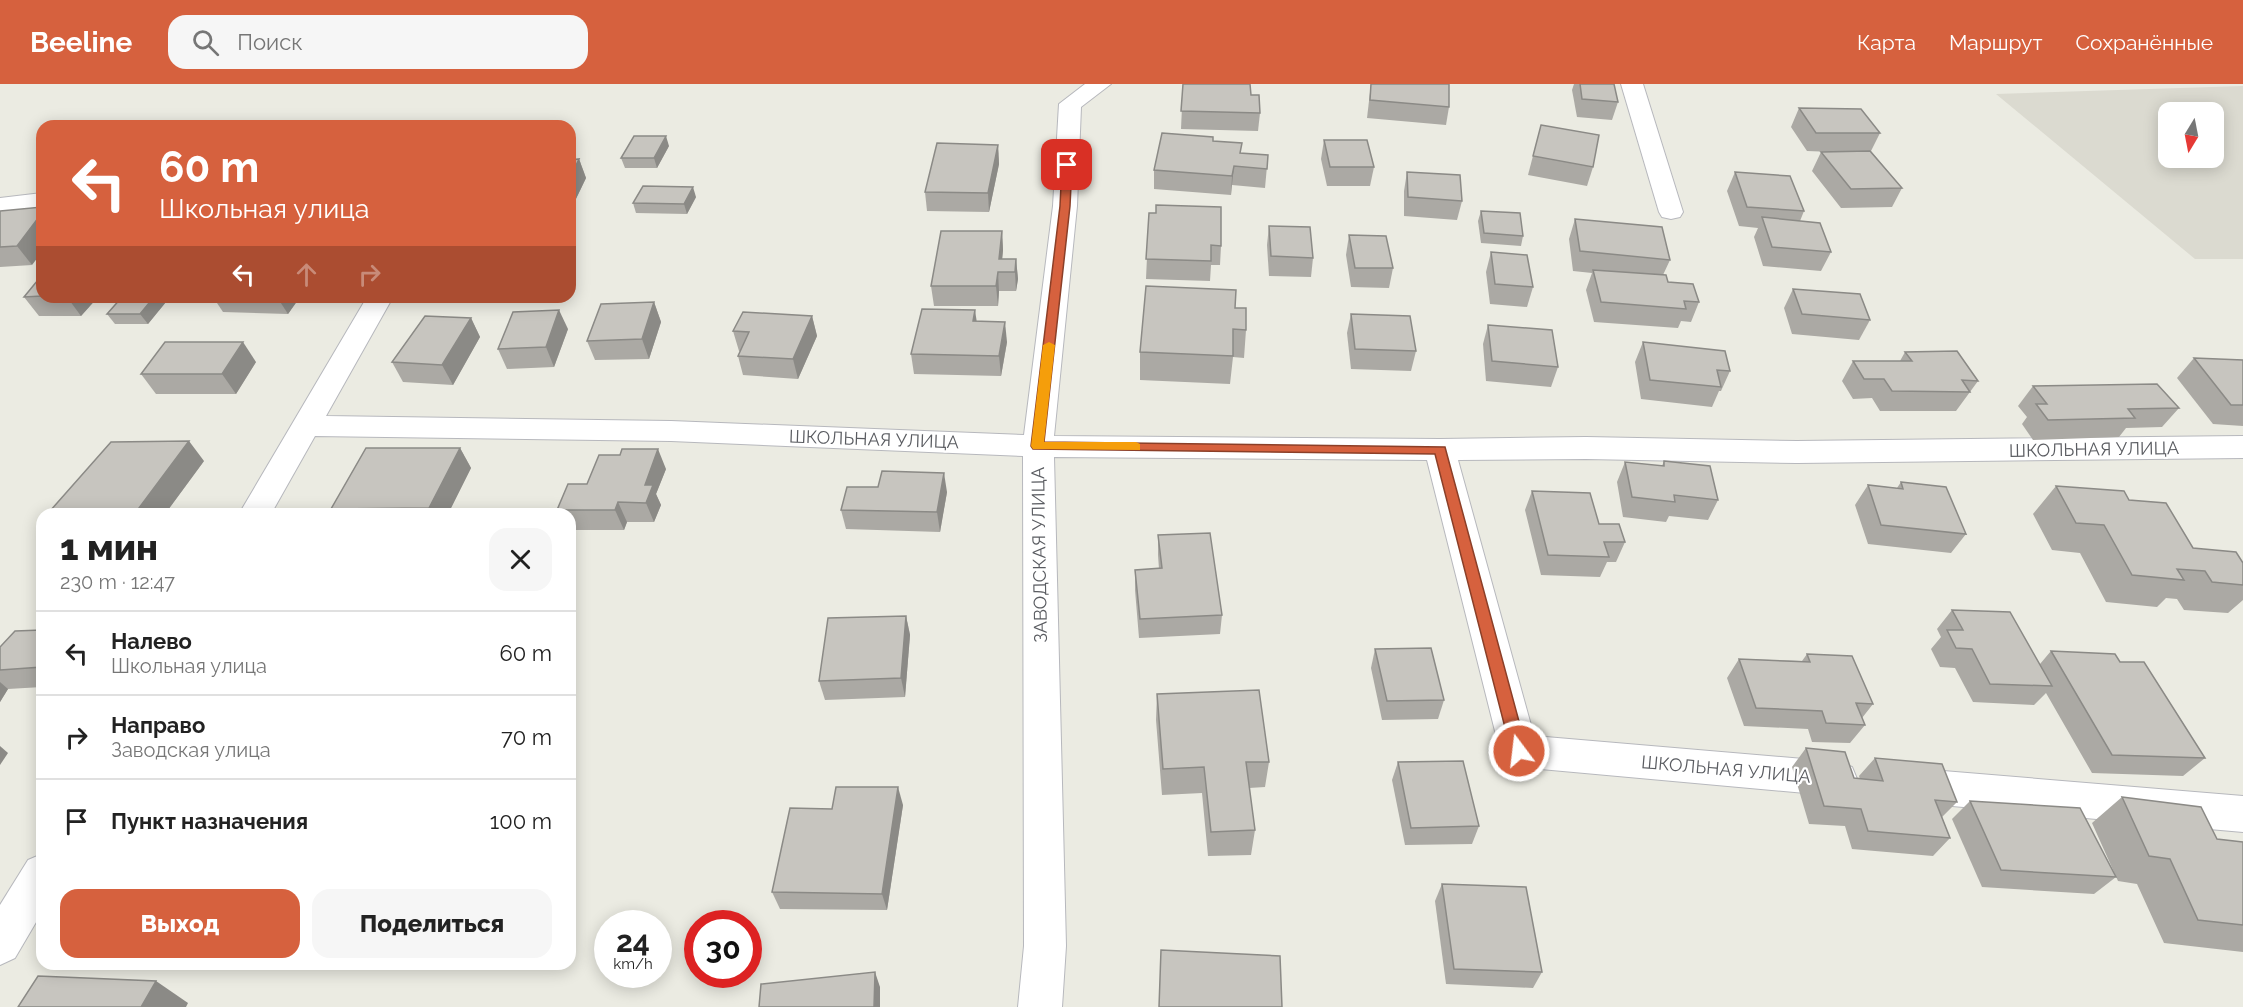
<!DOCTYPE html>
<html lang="ru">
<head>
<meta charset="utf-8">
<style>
  :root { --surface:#fff; --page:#f6f6f6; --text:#222; --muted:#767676; --line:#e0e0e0; --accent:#d6613e }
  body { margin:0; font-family:Raleway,sans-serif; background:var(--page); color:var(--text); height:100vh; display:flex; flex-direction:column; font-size:22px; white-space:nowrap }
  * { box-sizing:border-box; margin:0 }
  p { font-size:20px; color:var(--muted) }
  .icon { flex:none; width:33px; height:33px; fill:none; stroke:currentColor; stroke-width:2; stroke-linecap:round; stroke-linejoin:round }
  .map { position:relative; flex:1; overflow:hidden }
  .panel { position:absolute; left:36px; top:424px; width:540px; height:462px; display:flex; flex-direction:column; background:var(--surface); border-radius:18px; box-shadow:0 3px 15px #0003 }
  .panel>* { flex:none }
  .hud { position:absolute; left:36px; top:36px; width:540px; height:183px; border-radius:18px; box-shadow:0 3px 15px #0003; background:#d6613e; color:#fff; overflow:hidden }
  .needle { width:39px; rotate:190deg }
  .fabs { position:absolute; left:2158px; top:18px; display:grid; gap:12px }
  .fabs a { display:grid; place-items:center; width:66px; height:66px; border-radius:12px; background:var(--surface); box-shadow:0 3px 15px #0003; font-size:30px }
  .speed { position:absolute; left:594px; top:826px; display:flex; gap:12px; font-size:30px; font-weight:700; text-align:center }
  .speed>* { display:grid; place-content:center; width:78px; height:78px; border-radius:50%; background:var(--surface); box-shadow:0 3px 15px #0003; line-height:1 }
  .speed small { font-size:15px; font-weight:400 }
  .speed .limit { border:9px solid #d22; background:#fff; color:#111 }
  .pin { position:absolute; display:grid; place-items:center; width:51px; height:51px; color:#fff; margin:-26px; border-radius:12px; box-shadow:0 3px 9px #0006 }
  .me { position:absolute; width:66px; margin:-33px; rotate:345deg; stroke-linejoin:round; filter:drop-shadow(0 0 4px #0008) }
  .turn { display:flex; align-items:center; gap:21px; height:126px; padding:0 24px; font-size:27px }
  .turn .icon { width:78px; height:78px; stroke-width:2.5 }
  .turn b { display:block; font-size:42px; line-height:51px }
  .lanes { display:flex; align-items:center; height:57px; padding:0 24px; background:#0003; justify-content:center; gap:30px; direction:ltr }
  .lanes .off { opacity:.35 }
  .round { display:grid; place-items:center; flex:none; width:63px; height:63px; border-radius:18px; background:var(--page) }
  .headline { display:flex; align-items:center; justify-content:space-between; height:102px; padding:0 24px }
  h1 { font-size:36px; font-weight:800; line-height:45px }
  .primary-button { display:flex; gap:12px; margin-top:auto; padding:12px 24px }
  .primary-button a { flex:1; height:69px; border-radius:18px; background:var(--accent); color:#fff; font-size:24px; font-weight:800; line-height:69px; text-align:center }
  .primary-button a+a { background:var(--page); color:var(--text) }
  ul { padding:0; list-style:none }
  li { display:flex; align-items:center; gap:18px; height:84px; padding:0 24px; border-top:2px solid var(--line) }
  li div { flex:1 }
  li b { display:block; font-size:22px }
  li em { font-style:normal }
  header { display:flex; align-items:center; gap:36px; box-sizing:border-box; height:84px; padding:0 30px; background:var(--accent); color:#fff }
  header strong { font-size:28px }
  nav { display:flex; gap:33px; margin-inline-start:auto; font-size:21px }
  .search { width:420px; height:54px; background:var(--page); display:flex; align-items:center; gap:15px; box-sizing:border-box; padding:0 21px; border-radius:18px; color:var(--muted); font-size:22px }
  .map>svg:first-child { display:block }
  .education { fill:#dbdad0; fill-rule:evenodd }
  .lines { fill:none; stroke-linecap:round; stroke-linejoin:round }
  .minor-casing { stroke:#b7b8bd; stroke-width:2 }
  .minor { fill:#fff; fill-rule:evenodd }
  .wall { fill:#aba9a4 }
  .shaded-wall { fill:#8b8a86 }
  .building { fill:#c7c5bf; stroke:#8b8a86; stroke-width:1.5 }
  .route { fill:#d6613e; stroke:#8b3f28; stroke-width:1.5 }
  .slow { fill:#f59e0b }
  .labels { text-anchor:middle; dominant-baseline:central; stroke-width:4.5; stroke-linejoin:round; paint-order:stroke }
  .street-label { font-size:18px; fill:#5a5c61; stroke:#fff }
</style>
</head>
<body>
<header>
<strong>Beeline</strong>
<div class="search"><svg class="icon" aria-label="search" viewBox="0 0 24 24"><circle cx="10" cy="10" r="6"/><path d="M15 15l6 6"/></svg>Поиск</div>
<nav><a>Карта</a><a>Маршрут</a><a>Сохранённые</a></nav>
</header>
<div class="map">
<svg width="2243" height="923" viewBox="0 0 2243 923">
  <rect width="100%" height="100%" fill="#ebebe2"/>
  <path class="education" d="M2243,2V175H2195L1996,10ZM2169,28H2214V74H2169Z"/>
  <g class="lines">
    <g class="minor-casing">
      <g id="minor">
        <polygon points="1085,0 1111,0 1081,23 1077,122 1054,352 1440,355 1586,353 1797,357 2243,352 2243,374 1797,379 1586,375 1458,376 1534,652 1838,678 1852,683 1857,695 1852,707 1838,712 1519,683 1506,678 1500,667 1427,376 1054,373 1066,862 1062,923 1018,923 1024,862 1023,372 671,357 315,352 271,430 239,430 367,213 393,213 326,332 671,337 1024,351 1053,122 1059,20"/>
        <polygon points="1621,0 1643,0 1683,128 1680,133 1671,135 1662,133 1659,128"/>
        <polygon points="42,109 42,123 0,128 0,114"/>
        <polygon points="1907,684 2243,712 2243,748 1907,718 1893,713 1888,701 1893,689"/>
        <polygon points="42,770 42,828 15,874 0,881 0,821 28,776"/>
      </g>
    </g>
    <use href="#minor" class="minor"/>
  </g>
  <g class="wall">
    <polygon points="1183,0 1251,11 1260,29 1258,47 1181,45"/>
    <polygon points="1371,0 1449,0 1449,23 1446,41 1367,34"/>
    <polygon points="1574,0 1614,0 1618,18 1612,36 1577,33 1572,6"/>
    <polygon points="1799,24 1880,49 1871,67 1902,104 1892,123 1841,124 1812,87 1821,68 1833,68 1807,67 1791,43"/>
    <polygon points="1541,41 1593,83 1587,102 1528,91"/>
    <polygon points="1324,56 1374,83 1370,102 1327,102 1321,75"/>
    <polygon points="1213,57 1241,69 1268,71 1265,104 1232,101 1231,111 1154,105 1154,86"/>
    <polygon points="998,61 999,80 989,128 927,127 925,108"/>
    <polygon points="669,62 657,84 625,84 621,74"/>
    <polygon points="579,75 586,94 573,121 570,121 570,76"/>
    <polygon points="1407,88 1462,117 1457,136 1404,132 1404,107"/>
    <polygon points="1735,88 1804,127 1800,137 1831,168 1821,187 1763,182 1754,153 1758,144 1739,142 1727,107"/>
    <polygon points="696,113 687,130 636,129 633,119"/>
    <polygon points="0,127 32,181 0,183"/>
    <polygon points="1481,127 1523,152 1521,162 1481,159 1478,137"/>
    <polygon points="1149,129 1221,162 1220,181 1211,181 1210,197 1146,195"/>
    <polygon points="1575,135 1670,176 1663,191 1668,198 1699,218 1691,238 1681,237 1678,244 1594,238 1586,206 1592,189 1573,187 1569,155"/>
    <polygon points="1269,142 1313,174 1311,193 1269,192 1267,161"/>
    <polygon points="1002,147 1003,166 1002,175 1016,175 1018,195 1016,207 999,207 998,222 934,222 931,202"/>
    <polygon points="1349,151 1393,184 1389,204 1351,203 1346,171"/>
    <polygon points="1491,168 1533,203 1527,223 1490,220 1486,188"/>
    <polygon points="42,191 42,213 98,213 81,232 39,232 24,213"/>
    <polygon points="1793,205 1870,236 1859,256 1792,250 1784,224"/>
    <polygon points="170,213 148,240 115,240 107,230"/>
    <polygon points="213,213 300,213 288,230 223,228"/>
    <polygon points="654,218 661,238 649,275 595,276 587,257"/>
    <polygon points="1235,224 1246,246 1244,274 1233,273 1230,300 1140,296 1140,268"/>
    <polygon points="1351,230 1416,267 1411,287 1351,285 1347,249"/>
    <polygon points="812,232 817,252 798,295 743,291 738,272 740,267 739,267 733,247"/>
    <polygon points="471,234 480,253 453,301 403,298 392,278"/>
    <polygon points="977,237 1007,258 1001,292 914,290 911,270"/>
    <polygon points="1488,241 1558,283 1551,303 1486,297 1483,260"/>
    <polygon points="568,245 554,283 507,285 498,265"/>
    <polygon points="1643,258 1730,287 1721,307 1719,307 1712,323 1641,315 1635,278"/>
    <polygon points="1905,268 1978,297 1956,327 1880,327 1872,314 1853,315 1842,297 1853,277 1900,277"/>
    <polygon points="2194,274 2243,276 2243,342 2213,340 2177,294"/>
    <polygon points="256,278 236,310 156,310 141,290"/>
    <polygon points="2033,302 2179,324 2162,343 2126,344 2119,353 2033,356 2022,340 2027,333 2018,322"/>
    <polygon points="460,364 471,384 448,430 334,430 331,425"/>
    <polygon points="204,377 165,430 53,430 50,427"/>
    <polygon points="1664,377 1718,416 1708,436 1669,432 1666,438 1623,433 1617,398 1625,378 1662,382"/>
    <polygon points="666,385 656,410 661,421 654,438 627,438 624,446 570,446 570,430 559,430 557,426 587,400"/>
    <polygon points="1901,398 1966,450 1951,469 1868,460 1855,421 1868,401 1897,404"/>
    <polygon points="2056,402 2129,416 2193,464 2243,479 2243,516 2228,529 2184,526 2177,515 2166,514 2157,523 2106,518 2080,469 2052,466 2033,430"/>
    <polygon points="878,403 947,408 940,448 846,445 841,426"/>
    <polygon points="1532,407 1599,440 1625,458 1616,478 1607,478 1600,493 1541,491 1525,426"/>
    <polygon points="1158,451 1222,531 1220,550 1139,554 1135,506 1135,486 1159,485 1158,471"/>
    <polygon points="1952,526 2040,580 2051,567 2120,578 2205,674 2183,692 2092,689 2046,609 2034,621 1973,618 1955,584 1940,583 1931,565 1941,553 1937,545"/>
    <polygon points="906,532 910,551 905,613 825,616 819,597"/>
    <polygon points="42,546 42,603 8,605 0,618 0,563"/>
    <polygon points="1375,565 1444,616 1438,635 1382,636 1371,584"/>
    <polygon points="1807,570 1873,620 1862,634 1865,641 1850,659 1812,658 1808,645 1744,642 1727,594 1739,575 1802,577"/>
    <polygon points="1157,610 1269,678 1265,703 1249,704 1255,746 1251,771 1208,772 1202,709 1162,711 1156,636"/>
    <polygon points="1806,664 1854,694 1860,695 1859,692 1875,674 1957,718 1942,733 1950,754 1933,772 1852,765 1845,742 1809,740 1792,683"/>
    <polygon points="1398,678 1479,742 1472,760 1405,761 1392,696"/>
    <polygon points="2122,713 2217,755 2243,758 2243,868 2164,859 2137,800 2118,797 2092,739"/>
    <polygon points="1970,717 2116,793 2094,810 1982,803 1952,735"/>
    <polygon points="903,721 887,826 780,825 772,808 832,725"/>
    <polygon points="1442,800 1542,888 1533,904 1446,900 1435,817"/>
  </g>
  <g class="shaded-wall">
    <polygon points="666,52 669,62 657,84 654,74"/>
    <polygon points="998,61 999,80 989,128 988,109"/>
    <polygon points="579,75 586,94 573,121 570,112 570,94"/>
    <polygon points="1234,82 1232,101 1231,111 1232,92"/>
    <polygon points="693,103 696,113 687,130 684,120"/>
    <polygon points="42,129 42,168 32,181 17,162"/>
    <polygon points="1002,147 1003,166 1001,188 999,175"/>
    <polygon points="570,150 572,155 570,160"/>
    <polygon points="1016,175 1018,195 1016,207 1015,188"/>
    <polygon points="998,188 999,207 998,222 996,202"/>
    <polygon points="67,213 98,213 81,232"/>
    <polygon points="154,213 170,213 148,240 140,230"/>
    <polygon points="277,213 300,213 288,230"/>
    <polygon points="654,218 661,238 649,275 642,255"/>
    <polygon points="559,226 568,245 554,283 546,263"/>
    <polygon points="975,226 978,246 973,237"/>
    <polygon points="812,232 817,252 798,295 793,275"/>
    <polygon points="471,234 480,253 453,301 442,281"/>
    <polygon points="1005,238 1007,258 1001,292 999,272"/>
    <polygon points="243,258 256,278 236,310 222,290"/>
    <polygon points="189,357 204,377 165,430 138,430 136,428"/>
    <polygon points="460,364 471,384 448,430 433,430 429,424"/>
    <polygon points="658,365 666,385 656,410 661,421 654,438 646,419 645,401"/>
    <polygon points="944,389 947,408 940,448 937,428"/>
    <polygon points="618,418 627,438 624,446 615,426"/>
    <polygon points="906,532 910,551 905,613 901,594"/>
    <polygon points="0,598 8,605 0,618"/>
    <polygon points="0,662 8,669 0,681"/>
    <polygon points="898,703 903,721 887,826 882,810"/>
    <polygon points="875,888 880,903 880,923 874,923"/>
    <polygon points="156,897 188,919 186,923 141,923"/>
  </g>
  <g class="building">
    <polygon points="1183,0 1250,0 1251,11 1259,11 1260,29 1181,27"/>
    <polygon points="1371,0 1449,0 1449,23 1370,16"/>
    <polygon points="1580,0 1614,0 1618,18 1582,15"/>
    <polygon points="1799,24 1861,25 1880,49 1816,49"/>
    <polygon points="1541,41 1599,51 1593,83 1533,72"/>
    <polygon points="1162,49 1213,53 1213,57 1242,59 1240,69 1268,71 1267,85 1234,82 1232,92 1154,86"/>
    <polygon points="634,52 666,52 654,74 621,74"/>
    <polygon points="1324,56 1367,56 1374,83 1330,83"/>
    <polygon points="937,59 998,61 988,109 925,108"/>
    <polygon points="1870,67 1902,104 1851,105 1821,68"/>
    <polygon points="579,75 570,94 570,76"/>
    <polygon points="1407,88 1460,91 1462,117 1408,113"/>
    <polygon points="1735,88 1790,92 1804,127 1747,123"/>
    <polygon points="643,102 693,103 684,120 633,119"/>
    <polygon points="1156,121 1221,123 1221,162 1211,161 1211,177 1146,175 1149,129 1156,129"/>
    <polygon points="42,123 42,129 17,162 0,163 0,127"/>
    <polygon points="1481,127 1520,129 1523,152 1484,149"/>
    <polygon points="1762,133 1820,139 1831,168 1772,163"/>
    <polygon points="1575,135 1662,143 1670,176 1580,167"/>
    <polygon points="1269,142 1310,143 1313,174 1271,172"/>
    <polygon points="941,147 1002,147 999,175 1016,175 1015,188 998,188 996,202 931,202"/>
    <polygon points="1349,151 1386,152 1393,184 1355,184"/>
    <polygon points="1491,168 1527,171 1533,203 1495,200"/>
    <polygon points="1593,186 1666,191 1668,198 1693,200 1699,218 1684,217 1686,225 1601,218"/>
    <polygon points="42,191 42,212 24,213"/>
    <polygon points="1146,202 1236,206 1235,224 1246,224 1246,246 1233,245 1233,272 1140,268"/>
    <polygon points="1793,205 1860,210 1870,236 1802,230"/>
    <polygon points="122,213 154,213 140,230 107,230"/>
    <polygon points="654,218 642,255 587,257 601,220"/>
    <polygon points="922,225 975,226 973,237 1005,238 999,272 911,270"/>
    <polygon points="559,226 546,263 498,265 513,228"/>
    <polygon points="743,228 812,232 793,275 738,272 749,248 733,247"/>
    <polygon points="1351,230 1410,232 1416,267 1355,265"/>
    <polygon points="425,232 471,234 442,281 392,278"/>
    <polygon points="1488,241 1552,246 1558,283 1492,277"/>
    <polygon points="165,258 243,258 222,290 141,290"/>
    <polygon points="1643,258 1725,267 1730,287 1717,286 1721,303 1650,296"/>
    <polygon points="1957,267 1978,297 1962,296 1970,308 1892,307 1884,295 1864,295 1853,277 1912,277 1905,268"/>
    <polygon points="2194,274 2243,276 2243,321 2231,321"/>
    <polygon points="2157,300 2179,324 2128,325 2135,334 2048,336 2036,320 2047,320 2033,302"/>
    <polygon points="189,357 136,428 50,427 111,358"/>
    <polygon points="366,364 460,364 429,424 331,425"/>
    <polygon points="622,365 658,365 645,401 653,401 646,419 618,418 615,426 557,426 568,400 587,400 599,371 620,371"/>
    <polygon points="1664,377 1710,382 1718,416 1674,411 1675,418 1632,413 1625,378 1664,382"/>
    <polygon points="882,387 944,389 937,428 841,426 847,403 878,403"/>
    <polygon points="1901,398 1946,403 1966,450 1881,441 1868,401 1903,405"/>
    <polygon points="2056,402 2124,407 2129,416 2166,419 2193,464 2236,468 2243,479 2243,501 2212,498 2205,487 2177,485 2184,496 2132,491 2104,441 2076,439"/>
    <polygon points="1532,407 1590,409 1599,440 1619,440 1625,458 1604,458 1609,473 1548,471"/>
    <polygon points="1210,449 1222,531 1140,535 1135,486 1162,484 1158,451"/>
    <polygon points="1952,526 2010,528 2052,602 1990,600 1972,565 1956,564 1947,546 1963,546"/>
    <polygon points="906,532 901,594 819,597 828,534"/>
    <polygon points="42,546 42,583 0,586 0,563 15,547"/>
    <polygon points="1431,564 1444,616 1387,617 1375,565"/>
    <polygon points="2051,567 2115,570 2120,578 2144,578 2205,674 2112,671"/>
    <polygon points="1807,570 1852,572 1873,620 1856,619 1865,641 1826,639 1822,627 1756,624 1739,575 1810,578"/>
    <polygon points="1259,606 1269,678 1246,678 1255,746 1211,748 1204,683 1163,685 1157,610"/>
    <polygon points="1806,664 1845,668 1854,694 1883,697 1875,674 1942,680 1957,718 1935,716 1950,754 1868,747 1861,725 1824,722"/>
    <polygon points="1463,677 1479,742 1411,744 1398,678"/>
    <polygon points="836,703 898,703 882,810 772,808 790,724 832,725"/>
    <polygon points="2122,713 2201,723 2217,755 2243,758 2243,841 2198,836 2170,775 2149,772"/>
    <polygon points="1970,717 2080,724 2116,793 2001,786"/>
    <polygon points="1442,800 1526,803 1542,888 1454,885"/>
    <polygon points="1161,866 1280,872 1282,923 1159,923"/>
    <polygon points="875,888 874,923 759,923 761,900"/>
    <polygon points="38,892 156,897 141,923 18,923"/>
  </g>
  <polygon class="route" points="1067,78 1072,81 1070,122 1044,358 1445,363 1527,667 1525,672 1514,672 1511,667 1435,370 1033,365 1031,362 1060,122 1062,81"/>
  <polygon class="slow" points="1049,258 1055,261 1044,358 1136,358 1140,360 1140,366 1033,365 1031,362 1043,261"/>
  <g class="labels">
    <g class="street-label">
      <text transform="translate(874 355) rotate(2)">ШКОЛЬНАЯ УЛИЦА</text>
      <text transform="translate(2094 365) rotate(-1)">ШКОЛЬНАЯ УЛИЦА</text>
      <text transform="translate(1039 471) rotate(-91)">ЗАВОДСКАЯ УЛИЦА</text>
      <text transform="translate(1726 685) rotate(5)">ШКОЛЬНАЯ УЛИЦА</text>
    </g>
  </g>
</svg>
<div class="fabs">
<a><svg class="needle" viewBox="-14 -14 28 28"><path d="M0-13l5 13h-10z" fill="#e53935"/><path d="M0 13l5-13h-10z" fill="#767676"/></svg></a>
</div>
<div class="speed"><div>24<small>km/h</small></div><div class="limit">30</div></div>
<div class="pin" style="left:1067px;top:81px;background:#d93025"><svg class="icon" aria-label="arrive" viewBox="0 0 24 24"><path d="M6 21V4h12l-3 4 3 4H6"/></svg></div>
<svg class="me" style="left:1519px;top:667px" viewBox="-20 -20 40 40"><circle r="17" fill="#d6613e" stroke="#fff" stroke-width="3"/><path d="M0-11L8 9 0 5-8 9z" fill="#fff"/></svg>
<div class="hud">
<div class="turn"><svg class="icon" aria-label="left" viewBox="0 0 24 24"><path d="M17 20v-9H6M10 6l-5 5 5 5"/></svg><div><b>60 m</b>Школьная улица</div></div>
<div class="lanes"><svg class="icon" aria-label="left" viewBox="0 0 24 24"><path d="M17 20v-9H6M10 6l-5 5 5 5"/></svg><svg class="icon off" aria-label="ahead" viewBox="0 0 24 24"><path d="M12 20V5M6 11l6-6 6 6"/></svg><svg class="icon off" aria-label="right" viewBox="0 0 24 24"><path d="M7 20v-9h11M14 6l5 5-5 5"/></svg></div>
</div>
<section class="panel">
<div class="headline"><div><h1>1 мин</h1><p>230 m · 12:47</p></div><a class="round"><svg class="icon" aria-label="close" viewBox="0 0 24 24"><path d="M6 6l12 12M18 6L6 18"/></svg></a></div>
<ul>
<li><svg class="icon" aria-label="left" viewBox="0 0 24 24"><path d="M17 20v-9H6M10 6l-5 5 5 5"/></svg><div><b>Налево</b><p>Школьная улица</p></div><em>60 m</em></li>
<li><svg class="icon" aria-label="right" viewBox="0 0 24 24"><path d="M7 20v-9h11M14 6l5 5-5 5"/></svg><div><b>Направо</b><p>Заводская улица</p></div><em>70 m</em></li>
<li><svg class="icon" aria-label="arrive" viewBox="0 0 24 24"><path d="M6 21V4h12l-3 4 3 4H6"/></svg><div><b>Пункт назначения</b></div><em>100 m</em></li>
</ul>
<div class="primary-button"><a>Выход</a><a>Поделиться</a></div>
</section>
</div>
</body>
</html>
